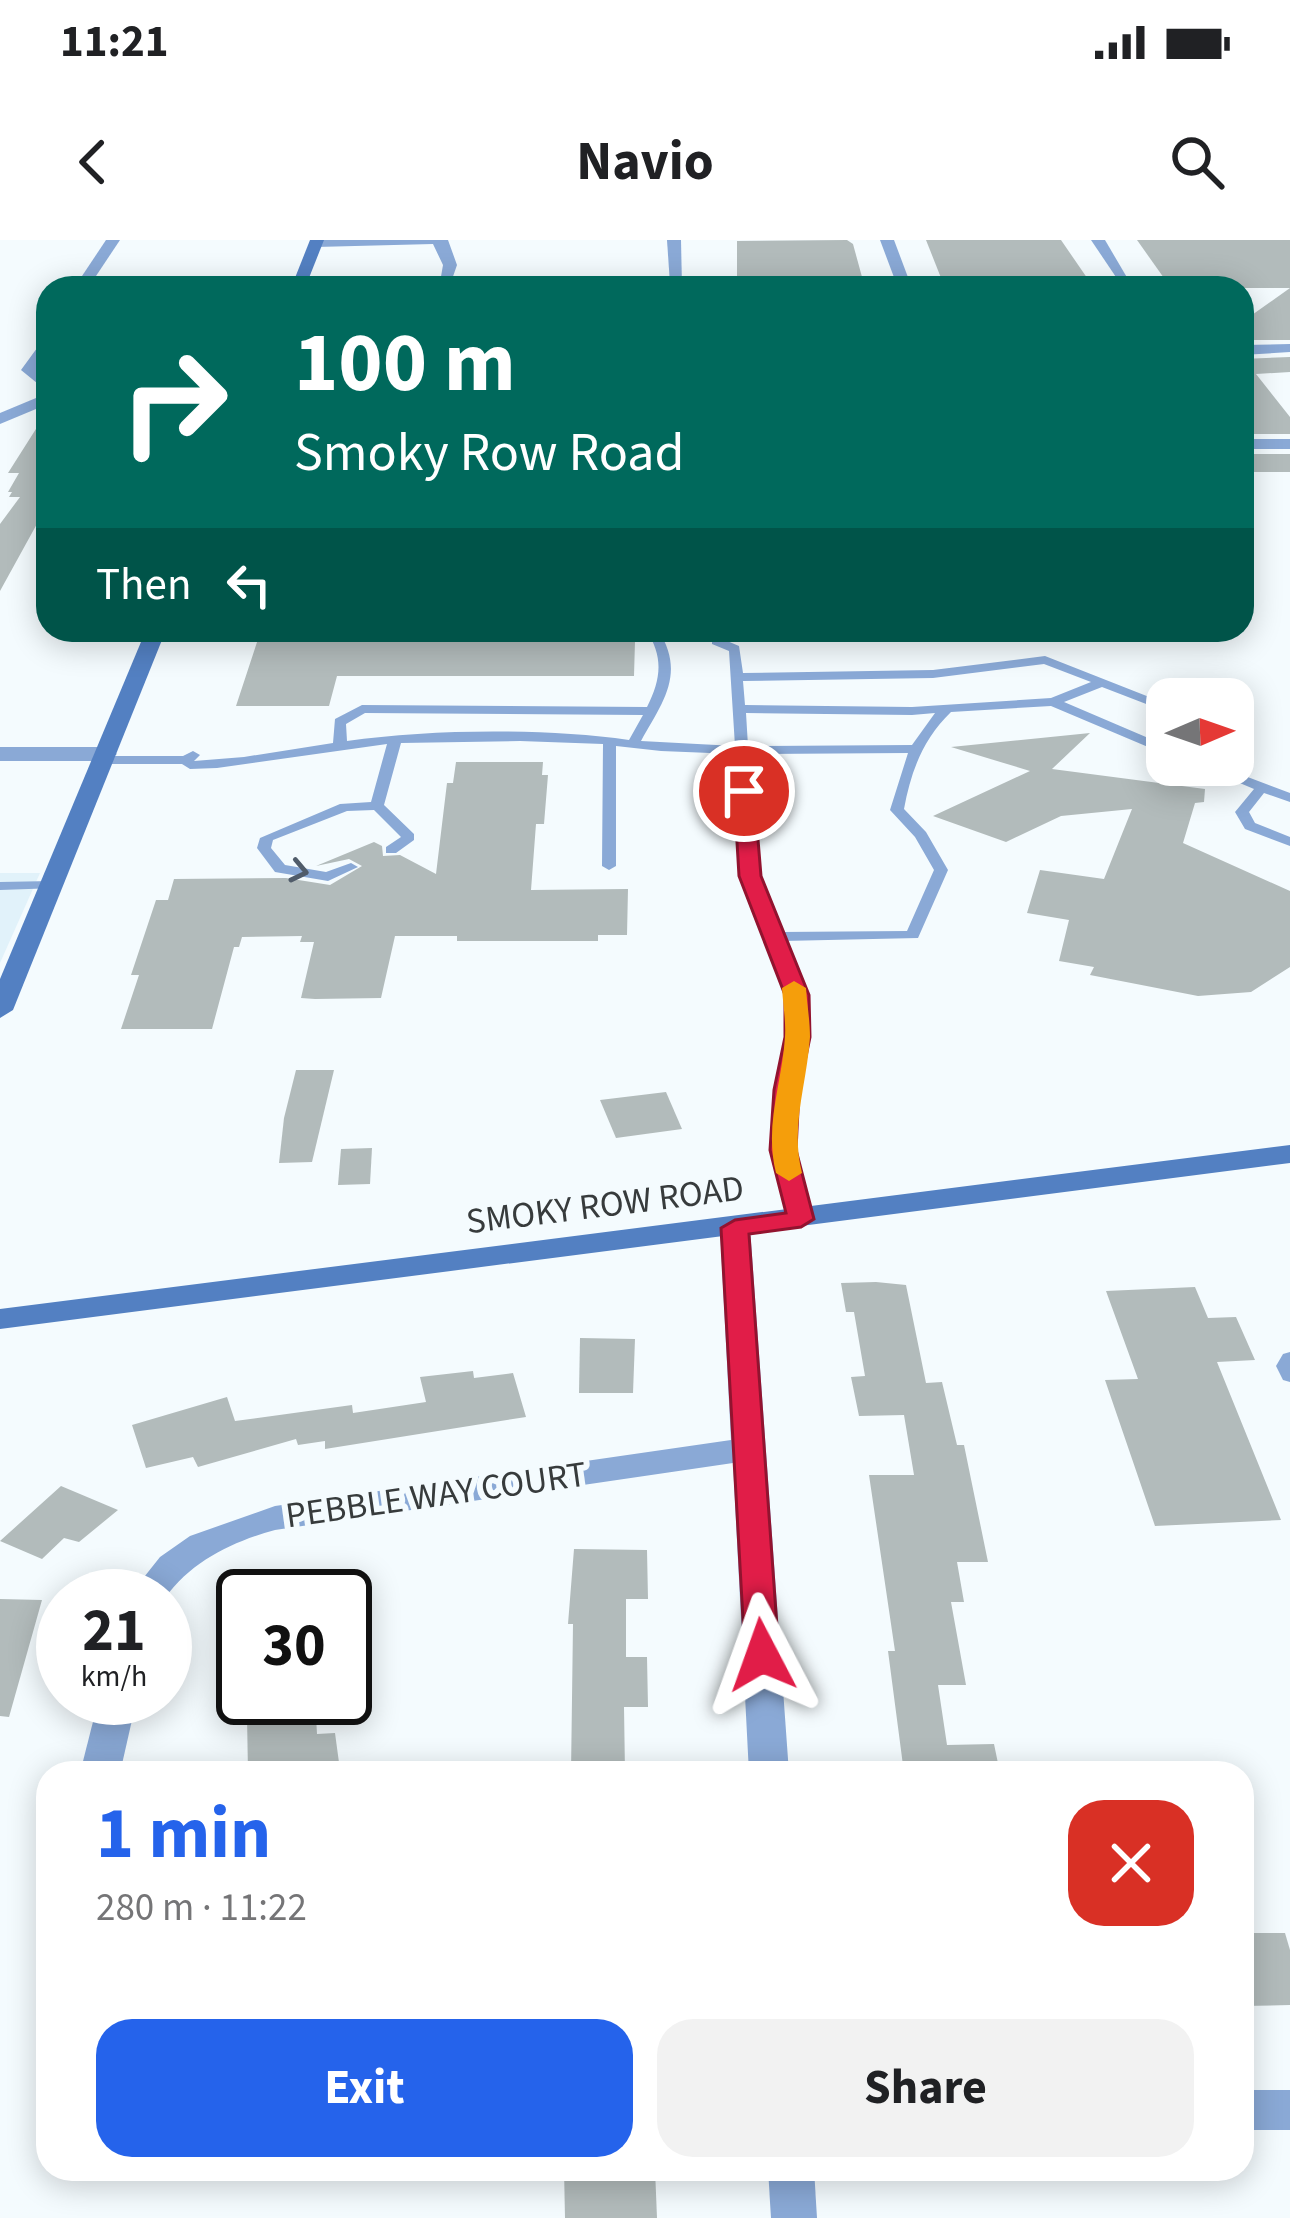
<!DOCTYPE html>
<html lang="en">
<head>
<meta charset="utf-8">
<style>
  :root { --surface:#fff; --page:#f2f2f2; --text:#202124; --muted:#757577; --accent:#2563eb }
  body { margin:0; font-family:"Source Sans 3",sans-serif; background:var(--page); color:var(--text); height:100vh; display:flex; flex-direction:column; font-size:45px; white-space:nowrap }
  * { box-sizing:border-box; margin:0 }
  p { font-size:39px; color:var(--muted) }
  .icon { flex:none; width:66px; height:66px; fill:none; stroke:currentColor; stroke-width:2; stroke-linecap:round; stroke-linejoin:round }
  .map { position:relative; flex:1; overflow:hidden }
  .side { position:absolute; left:36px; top:1521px; width:1218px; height:420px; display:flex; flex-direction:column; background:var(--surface); border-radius:36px; box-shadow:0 6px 30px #0003 }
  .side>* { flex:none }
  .top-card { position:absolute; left:36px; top:36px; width:1218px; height:366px; border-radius:36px; box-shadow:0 6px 30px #0003; background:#00695c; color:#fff; overflow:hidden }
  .needle { width:78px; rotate:88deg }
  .buttons { position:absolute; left:1146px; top:438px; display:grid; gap:24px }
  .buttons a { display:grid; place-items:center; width:108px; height:108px; border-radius:24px; background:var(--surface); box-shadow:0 6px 30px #0003; font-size:60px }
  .speed { position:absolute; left:36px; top:1329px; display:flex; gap:24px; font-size:60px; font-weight:700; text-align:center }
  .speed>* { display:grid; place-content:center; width:156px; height:156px; border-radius:50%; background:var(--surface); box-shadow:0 6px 30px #0003; line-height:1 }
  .speed small { font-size:30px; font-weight:400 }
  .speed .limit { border:6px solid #111; border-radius:18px; background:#fff; color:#111 }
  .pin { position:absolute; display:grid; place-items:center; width:102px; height:102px; color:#fff; margin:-51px; border:6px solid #fff; border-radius:50%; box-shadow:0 3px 12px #0007 }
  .me { position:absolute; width:132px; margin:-66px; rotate:356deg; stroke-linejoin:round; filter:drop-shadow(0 0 9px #0008) }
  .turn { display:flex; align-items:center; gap:42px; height:252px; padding:0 60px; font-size:54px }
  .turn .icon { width:156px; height:156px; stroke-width:2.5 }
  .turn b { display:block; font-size:84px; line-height:102px }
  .then { display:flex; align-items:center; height:114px; padding:0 60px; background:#0003; gap:24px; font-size:45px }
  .round { display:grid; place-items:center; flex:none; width:126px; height:126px; border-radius:36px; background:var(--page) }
  .overview { display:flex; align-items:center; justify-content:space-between; height:204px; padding:0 60px }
  h1 { font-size:72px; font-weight:700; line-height:90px; color:var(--accent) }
  .button { display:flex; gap:24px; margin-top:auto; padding:24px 60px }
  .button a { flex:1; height:138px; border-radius:36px; background:var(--accent); color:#fff; font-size:48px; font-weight:700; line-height:138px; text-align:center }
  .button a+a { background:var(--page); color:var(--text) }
  .status { display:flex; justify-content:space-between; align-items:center; height:84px; padding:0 60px; background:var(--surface); direction:ltr }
  .status svg { height:33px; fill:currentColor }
  header { display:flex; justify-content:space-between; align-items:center; height:156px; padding:0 60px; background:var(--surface); font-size:54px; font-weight:700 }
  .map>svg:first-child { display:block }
  .built { fill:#e1f2fa }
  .building { fill:#b2bbbb }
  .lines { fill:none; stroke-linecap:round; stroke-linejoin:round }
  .service { fill:#8aa9d6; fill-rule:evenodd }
  .minor { fill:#8aa9d6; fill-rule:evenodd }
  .secondary { fill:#5380c2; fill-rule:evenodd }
  .oneway { stroke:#505c6a }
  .route { fill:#e11d48; stroke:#92132f; stroke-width:3 }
  .slow { fill:#f59e0b }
  .labels { text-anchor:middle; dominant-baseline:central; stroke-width:12; stroke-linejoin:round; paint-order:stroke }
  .street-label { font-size:36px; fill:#373b3c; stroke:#f4fbfe }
</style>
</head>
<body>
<div class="status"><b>11:21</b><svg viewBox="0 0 49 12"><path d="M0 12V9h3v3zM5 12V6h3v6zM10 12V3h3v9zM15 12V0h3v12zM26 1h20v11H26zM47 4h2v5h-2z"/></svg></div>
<header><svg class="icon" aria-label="back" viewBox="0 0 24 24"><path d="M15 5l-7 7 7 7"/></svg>Navio<svg class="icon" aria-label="search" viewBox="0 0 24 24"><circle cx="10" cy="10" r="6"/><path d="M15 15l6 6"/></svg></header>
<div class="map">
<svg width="1290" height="1978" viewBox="0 0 1290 1978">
  <rect width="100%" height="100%" fill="#f4fbfe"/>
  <polygon class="built" points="0,633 40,633 0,723"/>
  <g class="building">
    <polygon points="847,0 853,4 865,48 737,48 737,1"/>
    <polygon points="926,0 1061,0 1094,48 945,48"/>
    <polygon points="1137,0 1290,0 1290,48 1171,48"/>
    <polygon points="1290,48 1290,100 1242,100 1242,82"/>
    <polygon points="1290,117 1290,132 1256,134 1290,177 1290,194 1242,194 1242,119"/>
    <polygon points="48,170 48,283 38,282 0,351 0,284 20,257 9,257 12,252 8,252 19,233 8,233"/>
    <rect x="1242" y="214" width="48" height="18"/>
    <polygon points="261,390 348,390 345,401 635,401 634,436 337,436 329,466 236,466"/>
    <polygon points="1090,493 1052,529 1205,549 1204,562 1195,563 1183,603 1290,651 1290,727 1251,752 1198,756 1090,735 1094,727 1059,721 1069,680 1027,673 1040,630 1104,639 1132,569 1061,576 1006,602 933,576 1030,531 951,507"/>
    <polygon points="456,522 543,522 542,535 548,535 544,584 536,584 531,650 628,649 627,695 598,695 598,701 457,701 457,696 395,696 381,758 315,759 301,758 314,702 300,702 302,696 242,697 239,707 234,707 212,789 121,789 139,735 131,735 156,660 168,660 174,639 286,638 330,645 362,626 349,619 316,626 374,602 382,606 383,616 400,615 436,634 447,543 453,543"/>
    <polygon points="296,830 334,830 312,922 279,923 284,878"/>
    <polygon points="666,852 682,889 616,898 600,860"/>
    <polygon points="372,908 370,944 338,945 341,909"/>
    <polygon points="876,1042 906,1045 926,1143 942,1142 957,1205 964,1205 988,1322 957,1322 964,1362 951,1362 966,1445 938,1445 947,1505 994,1504 1000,1533 904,1533 888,1411 895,1411 869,1235 914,1235 904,1175 859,1176 851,1137 865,1136 854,1072 846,1072 841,1043"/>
    <polygon points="1195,1047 1208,1078 1236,1077 1255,1120 1217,1122 1281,1280 1155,1286 1105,1140 1138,1139 1106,1051"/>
    <polygon points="580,1098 635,1099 633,1153 579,1153"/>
    <polygon points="473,1131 474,1138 513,1133 526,1177 325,1209 325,1201 298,1205 296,1199 198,1227 193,1217 146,1228 132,1185 227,1157 235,1181 352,1165 353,1173 426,1162 420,1137"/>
    <polygon points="61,1246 118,1270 79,1302 64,1298 42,1319 0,1301"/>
    <polygon points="574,1309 647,1310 648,1359 626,1359 626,1417 647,1417 648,1467 624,1467 625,1533 571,1533 573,1384 568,1384"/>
    <polygon points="0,1359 42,1360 9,1477 0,1476"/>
    <polygon points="255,1458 315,1458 317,1494 335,1493 340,1530 248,1533 247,1476 256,1475"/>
    <polygon points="1242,1693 1285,1693 1290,1710 1290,1765 1242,1766"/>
    <polygon points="564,1929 655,1929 657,1978 565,1978"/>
  </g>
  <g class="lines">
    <g class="service">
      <path d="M646,390H658C686,433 663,462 641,501L735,506L729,411L712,404V398H720L739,406L743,433L933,430L1045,416L1167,464V472L1102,447L1064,462L1167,506V515L1051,466L951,472C923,499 911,531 904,569L926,592L948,630L918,698L783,701L805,755V797L795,851L792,910L810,979L807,983L801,984L792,979L774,910L779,851L789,797V755L743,636L735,514L661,511L616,506V626L609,630L602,626L603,504L520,501L401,503L384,565L414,594V600L396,613H386V607L401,597L374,570L347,571L273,600L271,608L285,625L326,632L351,623L358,627L328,641L275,632L257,608L260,598L340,564L371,562L387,504L217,528L190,529L182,524H103L96,520L103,516H183L193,511L200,515L194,521L244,517L333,503L335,479L362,465L647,467C661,439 664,417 646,390ZM1044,424L1091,442L1051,458L912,467L745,465L743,441L933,438ZM365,473L643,475L629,500C544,488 431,489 347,501L346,484ZM746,473L912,475L935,473L912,505L764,506H748ZM908,513L890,570L915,597L934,630L907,691L780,692L757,636L749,514Z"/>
      <polygon points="1197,525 1216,525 1290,553 1290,562 1264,553 1249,572 1255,583 1290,597 1290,606 1245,589 1235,572 1254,549"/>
      <polygon points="52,641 59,645 57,648 0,650 0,642"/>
      <polygon points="1290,1112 1290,1142 1283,1140 1276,1126 1283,1114"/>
    </g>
    <g class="minor">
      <polygon points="106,0 120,0 88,48 74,48"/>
      <polygon points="311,0 448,0 457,25 449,48 439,48 443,25 433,4 316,7"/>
      <polygon points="667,0 681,0 682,47 670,44"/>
      <polygon points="880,0 894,0 912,48 898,48"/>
      <polygon points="1091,0 1105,0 1132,46 1122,46"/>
      <polygon points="48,93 48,110 37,129 48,139 48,152 21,130"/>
      <polygon points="1290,104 1290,112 1242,115 1242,105"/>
      <polygon points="48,153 48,164 0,184 0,173"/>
      <rect x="1242" y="199" width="48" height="10"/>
      <polygon points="0,507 106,507 117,514 106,521 0,521"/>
      <path d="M735,979L750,988L789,1533H749L733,1223L275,1290C232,1302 192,1321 165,1358L129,1356L160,1317L190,1296L275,1266L731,1200L720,988Z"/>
      <polygon points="99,1458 137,1458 120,1533 80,1533"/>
      <rect x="1242" y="1850" width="48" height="40"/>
      <polygon points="768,1929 814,1929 817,1978 771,1978"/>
    </g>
    <g class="secondary">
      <polygon points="310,0 324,0 305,48 291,48"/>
      <polygon points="146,390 166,390 13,770 0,778 0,739"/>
      <polygon points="1290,905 1290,923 0,1089 0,1069"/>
    </g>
  </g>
  <defs><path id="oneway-chevron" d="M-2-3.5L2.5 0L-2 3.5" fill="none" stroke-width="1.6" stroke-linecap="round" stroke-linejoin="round" transform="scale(3)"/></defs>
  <use class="oneway" href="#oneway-chevron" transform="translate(299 631) rotate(12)"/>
  <polygon class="route" points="744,545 754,551 761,636 809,755 810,797 799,850 796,910 814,979 801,987 749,994 779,1415 774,1424 762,1427 750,1424 745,1415 721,988 735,980 786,973 770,910 774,850 785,797 785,755 739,636 734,551"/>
  <path class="slow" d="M794,741L806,748C807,764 810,781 810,797C807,844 790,886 802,933L789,941L776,933C764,885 782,844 785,797C786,781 783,764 782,748Z"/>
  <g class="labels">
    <g class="street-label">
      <text transform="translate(605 965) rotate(-7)">SMOKY ROW ROAD</text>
      <text transform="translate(436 1255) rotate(-8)">PEBBLE WAY COURT</text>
    </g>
  </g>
</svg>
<div class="buttons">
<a><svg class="needle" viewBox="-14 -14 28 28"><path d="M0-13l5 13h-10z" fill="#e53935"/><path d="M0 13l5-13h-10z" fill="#757577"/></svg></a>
</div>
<div class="speed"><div>21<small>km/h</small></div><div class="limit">30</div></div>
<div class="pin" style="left:744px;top:551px;background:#d93025"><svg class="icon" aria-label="arrive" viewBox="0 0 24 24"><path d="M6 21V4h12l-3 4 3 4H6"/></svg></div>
<svg class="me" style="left:762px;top:1415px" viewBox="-20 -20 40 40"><path d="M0-17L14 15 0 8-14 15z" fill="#e11d48" stroke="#fff" stroke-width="4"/></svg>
<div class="top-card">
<div class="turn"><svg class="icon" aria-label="right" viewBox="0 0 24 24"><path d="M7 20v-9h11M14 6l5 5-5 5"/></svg><div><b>100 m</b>Smoky Row Road</div></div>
<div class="then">Then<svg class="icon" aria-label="left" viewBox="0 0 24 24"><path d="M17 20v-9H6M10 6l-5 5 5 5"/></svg></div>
</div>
<section class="side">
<div class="overview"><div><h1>1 min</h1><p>280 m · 11:22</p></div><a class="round" style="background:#d93025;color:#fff"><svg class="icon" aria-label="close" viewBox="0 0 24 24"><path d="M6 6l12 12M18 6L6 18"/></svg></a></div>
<div class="button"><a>Exit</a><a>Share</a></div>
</section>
</div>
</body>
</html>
